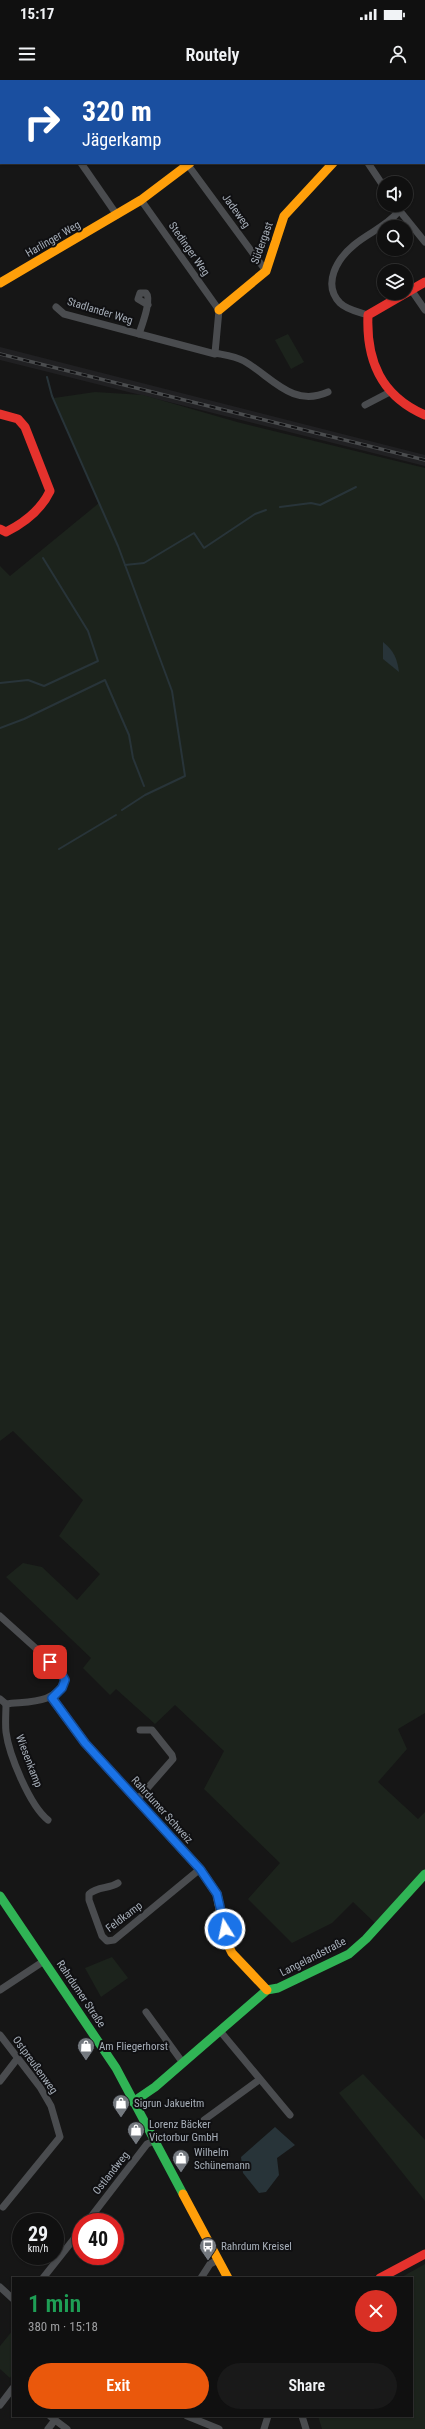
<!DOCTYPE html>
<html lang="en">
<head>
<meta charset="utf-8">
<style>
  :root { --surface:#101010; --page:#191919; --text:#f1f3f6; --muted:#9c9d9f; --line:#303030; --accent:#ea580c }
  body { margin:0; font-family:"Roboto Condensed",sans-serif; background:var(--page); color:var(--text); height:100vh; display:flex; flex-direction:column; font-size:15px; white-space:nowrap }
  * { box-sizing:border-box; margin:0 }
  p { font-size:13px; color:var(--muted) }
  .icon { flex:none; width:22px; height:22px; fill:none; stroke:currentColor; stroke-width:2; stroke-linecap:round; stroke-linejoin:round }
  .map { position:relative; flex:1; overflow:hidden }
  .side { position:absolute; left:12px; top:2197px; width:401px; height:140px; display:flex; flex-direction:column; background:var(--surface); border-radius:0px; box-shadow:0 1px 3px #0004,0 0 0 1px var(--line) }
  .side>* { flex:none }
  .top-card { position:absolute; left:0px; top:0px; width:425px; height:84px; box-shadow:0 1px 3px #0004,0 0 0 1px var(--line); background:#1a4fa0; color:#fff; overflow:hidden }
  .buttons { position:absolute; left:377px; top:96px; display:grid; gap:8px }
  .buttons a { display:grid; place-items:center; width:36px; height:36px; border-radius:50%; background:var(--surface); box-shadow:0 1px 3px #0004,0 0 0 1px var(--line); font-size:20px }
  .speed { position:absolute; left:12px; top:2133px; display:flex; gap:8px; font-size:20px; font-weight:700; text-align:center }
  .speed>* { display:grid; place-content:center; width:52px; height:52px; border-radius:50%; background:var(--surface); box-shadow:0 1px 3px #0004,0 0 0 1px var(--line); line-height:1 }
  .speed small { font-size:10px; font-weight:400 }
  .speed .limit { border:6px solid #d22; background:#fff; color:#111 }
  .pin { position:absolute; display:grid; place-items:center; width:34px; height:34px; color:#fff; margin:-17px; border-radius:8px; box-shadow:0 2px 6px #0006 }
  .me { position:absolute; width:44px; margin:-22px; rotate:350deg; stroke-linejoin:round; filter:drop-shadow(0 0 3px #0008) }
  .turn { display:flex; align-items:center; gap:14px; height:84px; padding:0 16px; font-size:18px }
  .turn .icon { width:52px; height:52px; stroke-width:2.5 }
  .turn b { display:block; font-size:28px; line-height:34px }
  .round { display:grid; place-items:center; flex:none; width:42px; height:42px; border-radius:21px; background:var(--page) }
  .head { display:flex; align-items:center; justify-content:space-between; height:68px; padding:0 16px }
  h1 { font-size:24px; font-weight:600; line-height:30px; color:#1e9e55 }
  .action { display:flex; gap:8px; margin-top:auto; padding:8px 16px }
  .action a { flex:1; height:46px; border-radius:24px; background:var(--accent); color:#fff; font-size:16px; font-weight:600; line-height:46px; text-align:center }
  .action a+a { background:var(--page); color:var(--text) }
  .status { display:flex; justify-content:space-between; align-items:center; height:28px; padding:0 20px; background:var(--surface); direction:ltr }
  .status svg { height:11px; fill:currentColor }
  header { display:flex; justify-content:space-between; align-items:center; height:52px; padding:0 16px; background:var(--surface); font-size:18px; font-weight:600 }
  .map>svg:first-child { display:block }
  .built { fill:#202022 }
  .green { fill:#1c231c }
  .water { fill:#283439 }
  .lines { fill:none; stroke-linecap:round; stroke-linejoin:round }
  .stream { stroke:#283439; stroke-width:2 }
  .street { stroke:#4a4c4f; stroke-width:7 }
  .fast { stroke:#30b455; stroke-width:9 }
  .slow { stroke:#ff9f0a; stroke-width:9 }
  .jam { stroke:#e5322d; stroke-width:9 }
  .rail-casing { stroke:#4a4c4e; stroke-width:3.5 }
  .rail { stroke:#101012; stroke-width:2; stroke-dasharray:6; stroke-linecap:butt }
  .route-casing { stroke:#114b97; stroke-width:10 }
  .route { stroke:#1a73e8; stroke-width:7 }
  .labels { text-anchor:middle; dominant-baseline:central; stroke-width:4; stroke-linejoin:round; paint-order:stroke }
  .street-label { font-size:11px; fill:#a6aeb8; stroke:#101012 }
  .poi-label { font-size:11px; fill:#a6aeb8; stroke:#101012; text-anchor:start }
</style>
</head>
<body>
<div class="status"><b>15:17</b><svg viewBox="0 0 49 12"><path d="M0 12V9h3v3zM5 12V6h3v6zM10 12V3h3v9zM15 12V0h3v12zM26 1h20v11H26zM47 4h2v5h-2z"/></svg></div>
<header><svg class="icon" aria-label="menu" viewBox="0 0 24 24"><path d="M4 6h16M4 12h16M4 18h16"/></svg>Routely<svg class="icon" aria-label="person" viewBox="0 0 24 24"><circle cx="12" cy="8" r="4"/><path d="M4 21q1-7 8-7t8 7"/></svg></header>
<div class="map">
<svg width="425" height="2349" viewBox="0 0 425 2349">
  <rect width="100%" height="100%" fill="#161616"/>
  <polygon class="built" points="0,267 425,375 425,386 0,280"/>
  <g class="green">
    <polygon points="288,254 304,282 291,289 275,260"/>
    <polygon points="95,312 143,315 237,342 425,388 425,1633 398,1649 407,1669 378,1702 418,1739 425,1732 425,1790 375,1843 353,1822 332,1843 292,1863 248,1819 280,1783 204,1709 224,1671 175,1625 155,1644 116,1609 110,1615 83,1588 91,1578 6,1497 23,1483 42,1487 77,1520 100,1494 59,1456 83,1420 13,1351 0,1361 0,486 10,496 99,423 54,318"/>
    <polygon points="112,1877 128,1898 101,1917 85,1888"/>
    <polygon points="363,1994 425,2060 425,2121 339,2013"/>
    <polygon points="425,2184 425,2349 322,2349 318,2336 412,2336 412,2198 400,2198"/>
    <polygon points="13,2250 13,2294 10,2298 0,2289 0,2266"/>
  </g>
  <g class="water">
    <path d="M383,562C394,571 397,578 399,592L383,579Z"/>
    <polygon points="275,2047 295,2065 277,2078 279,2095 266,2112 259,2113 243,2093 241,2077"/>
  </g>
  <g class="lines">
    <g class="stream">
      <polyline points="47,297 52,316 118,466 172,611 185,696 145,715 122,730"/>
      <polyline points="280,427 311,423 320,425 356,407"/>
      <polyline points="125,485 144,483 194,453 204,468 255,434 266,430"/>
      <polyline points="0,603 28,600 44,606 98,581 88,551 43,478"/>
      <polyline points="0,648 24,639 105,600 129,655 133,678 144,706"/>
      <polyline points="59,769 116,735"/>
    </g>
    <g class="street">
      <polyline points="22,0 23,1"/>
      <polyline points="166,0 166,1"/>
      <polyline points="289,0 290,1"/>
      <polyline points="362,0 363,1"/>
      <polyline points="154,1 155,0"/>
      <polyline points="192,1 194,0"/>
      <polyline points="281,1 282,0"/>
      <polyline points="376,1 378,0"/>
      <polyline points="424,51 425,50"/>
      <polyline points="81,83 117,135"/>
      <polyline points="368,83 384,107"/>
      <polyline points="188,85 266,191"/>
      <path d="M141,120L219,230L215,273C225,275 235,276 244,281C272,297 292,328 328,312"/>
      <polyline points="395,125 425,162"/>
      <polyline points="412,211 425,230"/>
      <polyline points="56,227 64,234 215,274"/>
      <path d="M368,235C359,232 347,230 340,223C322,204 337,179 354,165C368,153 387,146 398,132"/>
      <path d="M139,254C142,245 152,219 146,213H140L138,219L148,225"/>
      <polyline points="365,325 390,312"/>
      <path d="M0,1536L61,1591L65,1599C55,1625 29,1621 6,1624L0,1619"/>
      <path d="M6,1624C6,1633 5,1643 6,1652C9,1675 30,1726 48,1740"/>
      <polyline points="137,1720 173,1679 172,1675 152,1650 140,1650"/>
      <path d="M118,1803C109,1809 98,1806 89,1814V1820L102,1856L107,1861L114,1860L200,1789"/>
      <polyline points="0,1910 44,1881"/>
      <polyline points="146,1932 183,1983"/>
      <polyline points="220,1951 290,2035"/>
      <polyline points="0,1955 40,2007 51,2026 60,2057 3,2127"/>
      <polyline points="0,2001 17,1979"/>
      <polyline points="204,2040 259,2000"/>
      <polyline points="87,2142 147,2064 154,2061"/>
      <polyline points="43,2198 81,2150"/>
      <polyline points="201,2198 210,2184 218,2180"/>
      <polyline points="0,2207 13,2219"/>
      <polyline points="0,2325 13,2308"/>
      <polyline points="187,2336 219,2349"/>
      <polyline points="302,2336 306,2349"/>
      <polyline points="55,2340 67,2349"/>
      <polyline points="48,2349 55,2340 50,2336"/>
      <polyline points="264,2349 268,2336"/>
    </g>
    <g class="fast">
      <polyline points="0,1816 116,1988 183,2114"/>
      <polyline points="133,2022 155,2007 267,1910 278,1908 349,1874 366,1859 425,1794"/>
    </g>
    <g class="slow">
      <polyline points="0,203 141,120 190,83"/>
      <polyline points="219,230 266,191 284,136 333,83"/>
      <polyline points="157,1742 200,1789 217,1814 227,1863 232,1873 267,1910"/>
      <polyline points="183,2114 228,2198"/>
    </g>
    <g class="jam">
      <path d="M425,202L368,235C366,281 381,316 425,335"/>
      <path d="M0,334L18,339L25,347L50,411C41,430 24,443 6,452L0,449"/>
      <polyline points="52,1618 85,1663 157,1742"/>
      <polyline points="380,2198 425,2174"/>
    </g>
    <g class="rail-casing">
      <polyline id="rail" points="0,274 425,380"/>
    </g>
    <use href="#rail" class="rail"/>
  </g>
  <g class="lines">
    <g class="route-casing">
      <polyline id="route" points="50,1582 60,1591 65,1600 62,1608 52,1618 85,1663 200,1789 217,1814 225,1849"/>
    </g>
    <use href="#route" class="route"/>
  </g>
  <defs>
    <g id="shop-pin" transform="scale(0.9)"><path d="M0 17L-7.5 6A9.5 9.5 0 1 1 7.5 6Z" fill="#74797f" stroke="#101012"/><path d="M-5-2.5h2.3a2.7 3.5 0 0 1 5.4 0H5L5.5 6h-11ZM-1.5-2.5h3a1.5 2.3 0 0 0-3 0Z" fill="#fff"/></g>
    <g id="bus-pin" transform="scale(0.9)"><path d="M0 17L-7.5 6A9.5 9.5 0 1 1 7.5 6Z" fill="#74797f" stroke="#101012"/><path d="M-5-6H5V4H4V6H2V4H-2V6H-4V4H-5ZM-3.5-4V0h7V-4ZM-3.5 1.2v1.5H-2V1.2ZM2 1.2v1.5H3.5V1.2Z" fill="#fff"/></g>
  </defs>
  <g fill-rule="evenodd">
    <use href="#shop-pin" x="86" y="1966"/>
    <use href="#shop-pin" x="121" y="2023"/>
    <use href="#shop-pin" x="136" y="2050"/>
    <use href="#shop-pin" x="181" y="2078"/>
    <use href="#bus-pin" x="208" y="2166"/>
  </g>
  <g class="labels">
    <g class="street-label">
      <text transform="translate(236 131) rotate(54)">Jadeweg</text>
      <text transform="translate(53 159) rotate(-30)">Harlinger Weg</text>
      <text transform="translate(262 163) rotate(-70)">Südergast</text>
      <text transform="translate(189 169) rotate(55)">Stedinger Weg</text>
      <text transform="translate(100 231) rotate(17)">Stadlander Weg</text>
      <text transform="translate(29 1681) rotate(69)">Wiesenkamp</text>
      <text transform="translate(162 1730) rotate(48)">Rahrdumer Schweiz</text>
      <text transform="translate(124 1837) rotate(-37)">Feldkamp</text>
      <text transform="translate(313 1877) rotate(-27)">Langelandstraße</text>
      <text transform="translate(81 1914) rotate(56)">Rahrdumer Straße</text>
      <text transform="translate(35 1985) rotate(54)">Ostpreußenweg</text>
      <text transform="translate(111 2093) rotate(-52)">Ostlandweg</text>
    </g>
    <g class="poi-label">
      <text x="99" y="1966">Am Fliegerhorst</text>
      <text x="134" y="2023">Sigrun Jakueitm</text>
      <text x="149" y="2044">Lorenz Bäcker<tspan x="149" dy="13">Victorbur GmbH</tspan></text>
      <text x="194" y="2072">Wilhelm<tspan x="194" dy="13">Schünemann</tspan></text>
      <text x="221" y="2166">Rahrdum Kreisel</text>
    </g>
  </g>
</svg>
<div class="buttons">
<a><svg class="icon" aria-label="sound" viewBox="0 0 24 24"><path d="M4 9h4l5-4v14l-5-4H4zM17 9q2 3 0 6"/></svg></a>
<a><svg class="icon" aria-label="search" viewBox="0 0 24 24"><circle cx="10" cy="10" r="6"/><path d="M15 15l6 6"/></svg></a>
<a><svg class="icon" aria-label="layers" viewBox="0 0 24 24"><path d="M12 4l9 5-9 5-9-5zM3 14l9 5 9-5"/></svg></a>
</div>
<div class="speed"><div>29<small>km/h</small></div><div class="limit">40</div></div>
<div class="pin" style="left:50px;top:1582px;background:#d93025"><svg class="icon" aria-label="arrive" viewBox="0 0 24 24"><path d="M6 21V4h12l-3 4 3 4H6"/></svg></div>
<svg class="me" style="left:225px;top:1849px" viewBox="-20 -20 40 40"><circle r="17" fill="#1a73e8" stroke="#fff" stroke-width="3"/><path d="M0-11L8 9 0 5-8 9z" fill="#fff"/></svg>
<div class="top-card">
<div class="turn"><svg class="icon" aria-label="right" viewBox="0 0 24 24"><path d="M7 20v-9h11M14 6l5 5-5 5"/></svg><div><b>320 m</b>Jägerkamp</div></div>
</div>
<section class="side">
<div class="head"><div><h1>1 min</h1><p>380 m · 15:18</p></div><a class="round" style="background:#d93025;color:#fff"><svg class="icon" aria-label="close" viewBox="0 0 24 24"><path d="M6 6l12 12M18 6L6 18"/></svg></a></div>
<div class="action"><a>Exit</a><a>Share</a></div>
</section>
</div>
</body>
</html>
